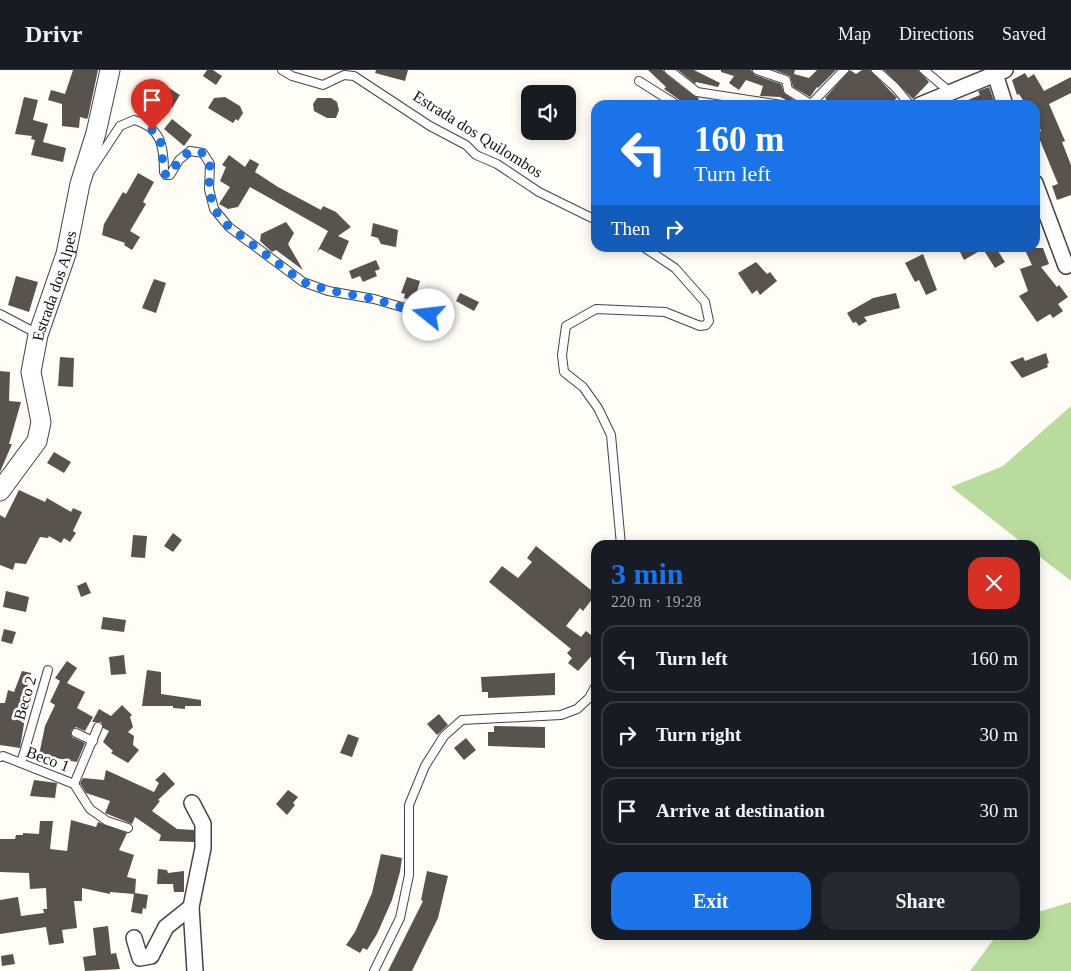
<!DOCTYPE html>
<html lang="en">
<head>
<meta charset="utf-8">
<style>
  :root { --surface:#171b24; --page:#242831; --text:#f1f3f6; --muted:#9ea1a6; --line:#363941; --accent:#1a73e8 }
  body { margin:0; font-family:"Times New Roman",serif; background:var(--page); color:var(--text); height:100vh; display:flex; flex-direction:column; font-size:19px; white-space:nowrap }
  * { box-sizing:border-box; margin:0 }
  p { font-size:16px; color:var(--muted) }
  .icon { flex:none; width:28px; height:28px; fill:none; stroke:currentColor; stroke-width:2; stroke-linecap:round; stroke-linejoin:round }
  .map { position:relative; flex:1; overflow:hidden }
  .sheet { position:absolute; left:591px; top:470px; width:449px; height:400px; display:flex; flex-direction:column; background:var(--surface); border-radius:15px; box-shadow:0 2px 12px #0003 }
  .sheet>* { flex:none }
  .banner { position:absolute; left:591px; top:30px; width:449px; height:152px; border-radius:15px; box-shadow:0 2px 12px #0003; background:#1a73e8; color:#fff; overflow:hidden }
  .tools { position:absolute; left:521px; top:15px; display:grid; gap:10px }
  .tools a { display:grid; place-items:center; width:55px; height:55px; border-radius:10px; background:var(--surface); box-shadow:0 2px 12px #0003; font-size:25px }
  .pin { position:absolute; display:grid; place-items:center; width:42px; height:42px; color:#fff; margin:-51px -21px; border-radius:50% 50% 50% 0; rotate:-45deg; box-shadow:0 0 5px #0007 }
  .pin .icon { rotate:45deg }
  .me { position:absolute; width:55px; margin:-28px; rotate:286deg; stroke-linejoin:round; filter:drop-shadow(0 0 4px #0008) }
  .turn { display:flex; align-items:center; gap:18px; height:105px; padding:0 20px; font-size:22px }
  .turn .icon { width:65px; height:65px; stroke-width:2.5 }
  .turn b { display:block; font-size:35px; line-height:42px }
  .then { display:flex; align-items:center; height:48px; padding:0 20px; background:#0003; gap:10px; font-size:19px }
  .round { display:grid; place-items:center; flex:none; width:52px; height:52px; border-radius:15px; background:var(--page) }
  .head { display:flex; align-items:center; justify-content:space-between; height:85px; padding:0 20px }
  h1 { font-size:30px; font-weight:700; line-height:38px; color:var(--accent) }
  .button { display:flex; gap:10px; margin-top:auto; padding:10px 20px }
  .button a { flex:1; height:58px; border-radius:15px; background:var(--accent); color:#fff; font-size:20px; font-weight:700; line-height:58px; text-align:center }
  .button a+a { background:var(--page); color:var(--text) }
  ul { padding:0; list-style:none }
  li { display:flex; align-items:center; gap:15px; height:68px; margin:0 10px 8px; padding:0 10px; border:2px solid var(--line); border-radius:15px }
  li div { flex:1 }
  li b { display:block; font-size:19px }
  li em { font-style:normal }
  header { display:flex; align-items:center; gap:30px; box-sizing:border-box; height:70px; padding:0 25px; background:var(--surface); border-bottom:1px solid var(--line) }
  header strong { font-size:24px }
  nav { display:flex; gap:28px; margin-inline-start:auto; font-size:18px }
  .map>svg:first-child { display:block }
  .forest { fill:#b9dc9c }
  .building { fill:#5a524d }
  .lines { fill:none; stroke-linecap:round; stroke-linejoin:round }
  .service-casing { stroke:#444; stroke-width:10 }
  .minor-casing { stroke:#444; stroke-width:18 }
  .tertiary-casing { stroke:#444; stroke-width:21 }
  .service { stroke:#fff; stroke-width:8 }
  .minor { stroke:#fff; stroke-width:15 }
  .tertiary { stroke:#fff; stroke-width:19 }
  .route { stroke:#1a73e8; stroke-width:9; stroke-dasharray:0 16.2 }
  .labels { text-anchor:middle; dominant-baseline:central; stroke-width:5; stroke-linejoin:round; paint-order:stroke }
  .street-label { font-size:16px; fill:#111; stroke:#fff }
</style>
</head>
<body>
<header>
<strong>Drivr</strong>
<nav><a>Map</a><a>Directions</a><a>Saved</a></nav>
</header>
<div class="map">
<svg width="1071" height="901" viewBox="0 0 1071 901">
  <rect width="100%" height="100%" fill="#fffdf5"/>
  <g class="forest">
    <polygon points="1071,336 1071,511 1035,483 1035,475 1025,475 951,417 1003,396"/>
    <polygon points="1071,832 1071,901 970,901 997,865 1035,865 1035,843"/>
  </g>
  <g class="building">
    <polygon points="73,0 98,0 88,47 87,49 80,47 79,58 62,56 62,34 48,30 51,20 65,24"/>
    <polygon points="207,0 213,0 222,6 216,15 203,6"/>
    <polygon points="376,0 408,0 405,11 375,3"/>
    <polygon points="648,0 663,0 666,4 694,26 699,28 696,35 687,35 681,31 664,19 666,17"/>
    <polygon points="678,0 694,0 720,13 718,17 696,12 695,14"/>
    <polygon points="721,0 751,0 755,5 781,14 784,23 801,35 796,35 780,27 760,26 763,16 746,10 739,20 729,13 734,6 721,2"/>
    <polygon points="774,0 795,0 794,4 809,8 817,0 836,0 818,18 817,17 810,27 793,17 790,6"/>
    <polygon points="850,0 856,4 862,0 870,0 897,28 888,35 831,35 825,28"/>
    <polygon points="884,0 918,0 929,12 913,29"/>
    <polygon points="1025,3 1028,8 1034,4 1044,21 1071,7 1071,23 1049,34 1065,71 1062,72 1071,95 1071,125 1057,130 1052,116 1058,114 1037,63 1041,61 1035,48 1035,35 1026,35 1019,24 1017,25 1012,10"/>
    <polygon points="161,13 180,25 172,38 153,26"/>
    <polygon points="989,17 994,31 990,33 991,35 956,35 980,25 978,21"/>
    <polygon points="24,27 38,30 33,50 48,54 43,72 66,78 63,92 31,85 35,70 31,69 32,66 15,64"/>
    <polygon points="225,27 240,36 243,43 238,51 236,49 233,53 208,38 214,28"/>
    <polygon points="317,28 331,28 337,32 339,40 336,48 327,48 314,41 313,34"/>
    <polygon points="172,49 192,65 184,76 164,59"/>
    <polygon points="229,85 245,97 250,89 259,94 255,102 278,117 321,140 323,136 336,142 351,157 338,166 349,171 341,190 320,179 317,182 328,161 250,117 238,137 228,139 219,134 230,117 220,111 226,97 222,95"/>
    <polygon points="138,103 154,112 143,132 146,134 130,161 140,167 132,180 124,175 125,173 102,165 104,154 123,122 126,124"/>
    <polygon points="286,152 294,163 288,174 303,200 276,180 272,182 260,171 261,164"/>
    <polygon points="373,153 398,160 396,177 381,174 378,168 371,166"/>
    <polygon points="958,178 996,178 1005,192 995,198 983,179 964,190"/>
    <polygon points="1024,178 1043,178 1049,194 1041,197 1057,217 1059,215 1068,227 1058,234 1063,241 1053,248 1050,244 1037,252 1019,226 1028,221 1020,199 1032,195"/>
    <polygon points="923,184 937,220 926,225 919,210 915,212 905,193"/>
    <polygon points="376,190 380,199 375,201 377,206 363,212 360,206 352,209 349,201"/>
    <polygon points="756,192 767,204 770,202 777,211 760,225 757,220 752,224 738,203"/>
    <polygon points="16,206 38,212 29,242 8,235"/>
    <polygon points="407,207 420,211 414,231 404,228 405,224 401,223"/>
    <polygon points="154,209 166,213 156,243 142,238"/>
    <polygon points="460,223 479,232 474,241 456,231"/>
    <polygon points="896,223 900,238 864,247 867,251 859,256 856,252 853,253 847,243 873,228"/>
    <polygon points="1046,283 1049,293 1047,294 1048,297 1022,308 1010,292 1023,287 1025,291"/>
    <polygon points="60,287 74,288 73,317 58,316"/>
    <polygon points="0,301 10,302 9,331 21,332 9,374 12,374 0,402"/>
    <polygon points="54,382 71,392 64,403 47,393"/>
    <polygon points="19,420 45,432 47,428 71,442 73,438 82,442 73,461 76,463 70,472 64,468 61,473 49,466 48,468 40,467 26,494 15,493 13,500 0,495 0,445 5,448"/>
    <polygon points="173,463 182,470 173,482 164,476"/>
    <polygon points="133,465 147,466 145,488 131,487"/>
    <polygon points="536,476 596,524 583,541 580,538 566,556 581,567 586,561 596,569 596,581 578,601 568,593 572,588 567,583 571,579 489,512 502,496 518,508 532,492 527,488"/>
    <polygon points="86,512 91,523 81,527 77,516"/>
    <polygon points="6,521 29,527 26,542 3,537"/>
    <polygon points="103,547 126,550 124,562 101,559"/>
    <polygon points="4,559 16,562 12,574 1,571"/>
    <polygon points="124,585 126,604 111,605 109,587"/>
    <polygon points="67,591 77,598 67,613 85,622 77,638 93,647 85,661 76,657 71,661 72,667 85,673 77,692 39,685 45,656 55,635 50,632 60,611 55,608"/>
    <polygon points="147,600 161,602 161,624 201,630 201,636 185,636 185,639 173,638 173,636 142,636"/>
    <polygon points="22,601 31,603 23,636 24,654 20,678 0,675 0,633 5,633 8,620 14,622"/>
    <polygon points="555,603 555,625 488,628 488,622 482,622 481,607"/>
    <polygon points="122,635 132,645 130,647 133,657 128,662 134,666 133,675 139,680 128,693 111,683 113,681 103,672 109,661 103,658 101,652 92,652 99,639 111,646"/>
    <polygon points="439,644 448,655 437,665 427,654"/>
    <polygon points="494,656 545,657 545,678 488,676 488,662 494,662"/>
    <polygon points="348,664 359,668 352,687 340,683"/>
    <polygon points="466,668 476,680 464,690 454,678"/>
    <polygon points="106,700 154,722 159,713 155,710 164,702 175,714 158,730 160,731 152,741 177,759 194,760 194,772 159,771 161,765 135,747 132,754 105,743 110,731 86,723 80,713 83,708 104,710"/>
    <polygon points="34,710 57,713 55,728 30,726"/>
    <polygon points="288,720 298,727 293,733 295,735 287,745 276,734"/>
    <polygon points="71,750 96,757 98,752 127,763 119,780 134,785 127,807 136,809 135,823 148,825 146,839 143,838 142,844 131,842 134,824 110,822 110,824 82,818 82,831 74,831 77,858 62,860 64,873 49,875 46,857 0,864 0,830 18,827 21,846 44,843 43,839 47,839 46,818 30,819 29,803 0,802 0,769 15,769 16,765 23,765 23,763 39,764 40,751 53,751 50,779 67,781"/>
    <polygon points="381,784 402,788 400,802 392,830 377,864 367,880 363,878 360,883 346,875 355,862 372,823"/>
    <polygon points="158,799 167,800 168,803 184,801 184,822 174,822 173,814 157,814"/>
    <polygon points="427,801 448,806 438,848 412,901 388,901 423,831 421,830"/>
    <polygon points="108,856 111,884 116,883 120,899 85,901 83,887 96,885 93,858"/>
    <polygon points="13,884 15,894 2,896 1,886"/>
  </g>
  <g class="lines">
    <g class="service-casing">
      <g id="service">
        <polyline points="282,0 292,6 323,15 344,5 354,6 430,56 466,75 476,85 497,94 539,122 596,150"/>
        <polyline points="669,0 697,22 782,35"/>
        <polyline points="757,0 786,10 788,20 812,35"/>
        <polyline points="876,0 895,17 910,35"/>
        <polyline points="924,0 950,22"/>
        <polyline points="639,11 677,35"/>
        <polyline points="811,34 844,0"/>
        <path d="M91,100L120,56L134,50C161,57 164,76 164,102L166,105H170L179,90L190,81L203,83L210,94L209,119L214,139L229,157L303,212L328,221L374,229L429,245"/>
        <polyline points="0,244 38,264"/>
        <polyline points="621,475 611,365 598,338 583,317 564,302 562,285 566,256 596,239 665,242 700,256 706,255 709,251 705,232 675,198 645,178"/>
        <polyline points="76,663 93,671"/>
        <polyline points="0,687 3,686 74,714 90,739 107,751 128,758"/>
        <polyline points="21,693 48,600"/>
        <polyline points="74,714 98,657"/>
        <polyline points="374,901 400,848 409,805 409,735 425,696 444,666 462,650 561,645 577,639 589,628 596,615"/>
      </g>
    </g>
    <g class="minor-casing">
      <g id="minor">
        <polyline points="995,4 1005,35"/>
        <polyline points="920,35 1005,0"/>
        <polyline points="1035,113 1066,196"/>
        <polyline points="192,733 203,754 203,778 191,837 195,901"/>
        <polyline points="134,868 140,888 151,886 166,857 191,837"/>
      </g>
    </g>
    <g class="tertiary-casing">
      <g id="tertiary">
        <path id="s1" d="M0,421L37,371L41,352L31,302L38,265L66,184L80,114L96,63L110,0"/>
      </g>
    </g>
    <use href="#service" class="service"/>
    <use href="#minor" class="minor"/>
    <use href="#tertiary" class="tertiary"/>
  </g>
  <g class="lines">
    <polyline class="route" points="152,60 160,67 164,102 166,105 170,105 179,90 190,81 203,83 210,94 209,120 214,139 229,157 303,212 328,220 374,229 429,245"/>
  </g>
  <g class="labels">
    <g class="street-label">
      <text transform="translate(478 64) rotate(32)">Estrada dos Quilombos</text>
      <text stroke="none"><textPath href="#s1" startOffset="222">Estrada dos Alpes</textPath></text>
      <text transform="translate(25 628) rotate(-74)">Beco 2</text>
      <text transform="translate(48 689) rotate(21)">Beco 1</text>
    </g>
  </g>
</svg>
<div class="tools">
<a><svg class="icon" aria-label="sound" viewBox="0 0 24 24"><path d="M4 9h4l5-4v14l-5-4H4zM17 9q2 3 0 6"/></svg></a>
</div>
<div class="pin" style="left:152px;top:60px;background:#d93025"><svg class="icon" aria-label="arrive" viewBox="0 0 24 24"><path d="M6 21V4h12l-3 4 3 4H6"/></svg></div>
<svg class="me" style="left:429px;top:245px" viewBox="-20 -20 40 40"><circle r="19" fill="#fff"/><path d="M0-13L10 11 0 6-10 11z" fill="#1a73e8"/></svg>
<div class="banner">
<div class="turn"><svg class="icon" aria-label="left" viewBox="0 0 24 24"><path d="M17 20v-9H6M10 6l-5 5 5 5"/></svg><div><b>160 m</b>Turn left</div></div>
<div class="then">Then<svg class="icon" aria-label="right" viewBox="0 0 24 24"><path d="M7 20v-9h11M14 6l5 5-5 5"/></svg></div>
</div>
<section class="sheet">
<div class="head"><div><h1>3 min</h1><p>220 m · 19:28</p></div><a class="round" style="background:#d93025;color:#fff"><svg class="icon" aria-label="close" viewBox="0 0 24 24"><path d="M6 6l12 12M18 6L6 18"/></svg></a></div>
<ul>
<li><svg class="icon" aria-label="left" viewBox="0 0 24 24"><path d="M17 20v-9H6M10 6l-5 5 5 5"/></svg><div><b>Turn left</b></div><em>160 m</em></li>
<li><svg class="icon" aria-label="right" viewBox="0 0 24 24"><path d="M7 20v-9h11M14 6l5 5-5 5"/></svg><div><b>Turn right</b></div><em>30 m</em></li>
<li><svg class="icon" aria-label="arrive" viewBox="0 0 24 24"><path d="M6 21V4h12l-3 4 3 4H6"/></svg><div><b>Arrive at destination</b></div><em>30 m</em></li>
</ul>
<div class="button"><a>Exit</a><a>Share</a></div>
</section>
</div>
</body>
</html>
